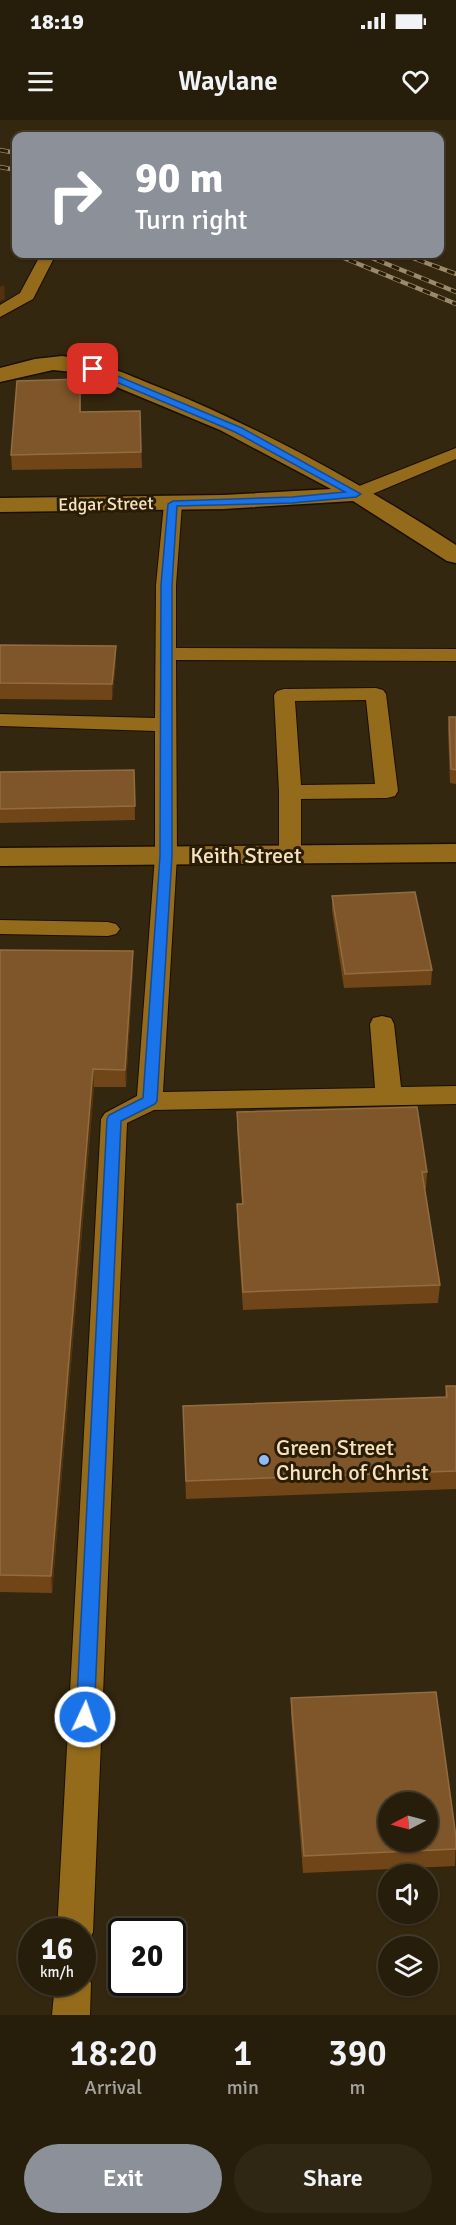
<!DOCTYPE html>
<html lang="en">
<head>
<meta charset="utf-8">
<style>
  :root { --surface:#271d0b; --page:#2f2614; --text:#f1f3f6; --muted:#a4a29d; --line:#433b2c; --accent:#8c9099 }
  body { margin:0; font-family:Signika,sans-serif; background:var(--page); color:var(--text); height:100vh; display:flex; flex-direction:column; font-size:22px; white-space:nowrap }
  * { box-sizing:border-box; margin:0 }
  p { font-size:20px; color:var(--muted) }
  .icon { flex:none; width:33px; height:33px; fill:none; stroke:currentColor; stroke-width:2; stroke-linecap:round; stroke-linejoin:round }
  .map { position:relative; height:1895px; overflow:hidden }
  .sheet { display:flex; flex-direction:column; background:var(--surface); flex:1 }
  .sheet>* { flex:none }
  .hud { position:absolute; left:12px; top:12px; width:432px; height:126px; border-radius:12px; box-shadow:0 2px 4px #0004,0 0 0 2px var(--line); background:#8c9099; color:#fff; overflow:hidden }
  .needle { width:39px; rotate:264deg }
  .controls { position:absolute; left:378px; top:1672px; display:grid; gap:12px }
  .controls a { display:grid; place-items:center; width:60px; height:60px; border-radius:50%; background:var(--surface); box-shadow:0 2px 4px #0004,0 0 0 2px var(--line); font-size:30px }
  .speed { position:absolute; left:18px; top:1798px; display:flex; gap:12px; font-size:30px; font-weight:700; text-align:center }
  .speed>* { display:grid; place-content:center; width:78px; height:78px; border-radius:50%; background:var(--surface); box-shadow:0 2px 4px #0004,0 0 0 2px var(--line); line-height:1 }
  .speed small { font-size:15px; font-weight:400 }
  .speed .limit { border:3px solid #111; border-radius:9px; background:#fff; color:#111 }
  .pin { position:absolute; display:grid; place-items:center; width:51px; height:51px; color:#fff; margin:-26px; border-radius:12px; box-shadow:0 3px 9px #0006 }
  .me { position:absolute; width:66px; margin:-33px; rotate:3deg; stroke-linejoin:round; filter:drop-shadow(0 0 4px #0008) }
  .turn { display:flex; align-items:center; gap:21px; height:126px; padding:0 24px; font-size:27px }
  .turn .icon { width:78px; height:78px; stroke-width:2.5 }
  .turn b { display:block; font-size:42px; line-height:51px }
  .eta { display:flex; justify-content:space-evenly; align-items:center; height:102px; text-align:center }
  .eta b { font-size:36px; font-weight:600; line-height:42px }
  .action { display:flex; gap:12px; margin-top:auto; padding:12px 24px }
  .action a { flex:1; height:69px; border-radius:36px; background:var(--accent); color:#fff; font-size:24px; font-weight:600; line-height:69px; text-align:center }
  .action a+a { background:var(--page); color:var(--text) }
  .status { display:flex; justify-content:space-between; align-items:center; height:42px; padding:0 30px; background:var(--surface); direction:ltr }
  .status svg { height:16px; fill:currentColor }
  header { display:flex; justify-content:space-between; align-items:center; height:78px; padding:0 24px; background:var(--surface); font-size:27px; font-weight:600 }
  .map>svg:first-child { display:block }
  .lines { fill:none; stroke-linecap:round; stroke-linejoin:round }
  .lane-casing { stroke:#1b0f00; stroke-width:2 }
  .street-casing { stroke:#1b0f00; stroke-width:3 }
  .lane { fill:#936b1b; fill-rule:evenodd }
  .street { fill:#936b1b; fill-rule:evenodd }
  .rail-casing { stroke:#9a896a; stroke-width:4.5 }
  .rail { stroke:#2a1d06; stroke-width:3; stroke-dasharray:8; stroke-linecap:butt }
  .wall { fill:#704518 }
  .shaded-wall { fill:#52320d }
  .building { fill:#7f5629; stroke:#926c41; stroke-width:1.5; fill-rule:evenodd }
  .route { fill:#1a73e8; stroke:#114b97; stroke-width:1.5 }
  .poi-dot { fill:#8fb8fd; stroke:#2a1d06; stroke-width:2 }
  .labels { text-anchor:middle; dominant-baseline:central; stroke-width:6; stroke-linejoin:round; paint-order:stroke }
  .far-street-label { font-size:18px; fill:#f7e2be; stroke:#2a1d06 }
  .street-label { font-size:22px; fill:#f7e2be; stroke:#2a1d06 }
  .poi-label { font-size:22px; fill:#f7e2be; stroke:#2a1d06; text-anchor:start }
</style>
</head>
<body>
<div class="status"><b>18:19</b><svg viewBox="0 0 49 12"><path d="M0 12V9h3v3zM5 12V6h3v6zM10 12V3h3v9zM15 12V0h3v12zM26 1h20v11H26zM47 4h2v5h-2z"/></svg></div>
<header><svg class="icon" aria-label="menu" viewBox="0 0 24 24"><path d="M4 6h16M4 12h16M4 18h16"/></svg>Waylane<svg class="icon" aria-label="heart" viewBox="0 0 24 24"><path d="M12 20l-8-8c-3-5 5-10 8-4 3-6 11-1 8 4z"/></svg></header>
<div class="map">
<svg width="456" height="1895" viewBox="0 0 456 1895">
  <rect width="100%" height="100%" fill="#34270f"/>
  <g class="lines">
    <g class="lane-casing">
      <g id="lane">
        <polygon points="41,134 56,134 33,179 0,197 0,185 20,173"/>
        <polygon points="456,328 456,339 363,378 349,378 347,374 349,370"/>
        <polygon points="173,378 180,380 182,384 176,465 176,528 456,529 456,541 176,540 177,736 163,972 375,968 370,904 373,898 382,896 391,898 394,904 401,967 456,966 456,984 154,990 127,1003 93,1812 88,1824 82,1826 82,1812 57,1812 101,999 105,993 137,976 155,736 155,611 0,606 0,594 155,598 156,465 164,384 166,380"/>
        <path d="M376,568L383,570L386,574L398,671L395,676L387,678L301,679V735L298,740L290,742L282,740L279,735V672L274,575L277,571L284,569ZM366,580L375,664L301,665L295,581Z"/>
        <polygon points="0,800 108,802 116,804 120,809 116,814 108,816 0,814"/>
        <polygon points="82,1849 86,1851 91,1863 90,1895 52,1895 55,1863 82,1863"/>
      </g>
    </g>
    <g class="street-casing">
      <g id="street">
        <path d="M62,236C99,240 132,257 166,270C268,312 364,365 456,425V443L447,441L353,381L223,389L0,392V378L223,375L331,369L220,310L83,253L53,250L0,262V248L35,239Z"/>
        <polygon points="456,724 456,742 0,746 0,728"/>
      </g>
    </g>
    <use href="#lane" class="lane"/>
    <use href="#street" class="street"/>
    <g class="rail-casing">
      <g id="rail">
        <polyline points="0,30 16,33"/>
        <polyline points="0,47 16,50"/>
        <polyline points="334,134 456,184"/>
        <polyline points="362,134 456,172"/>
        <polyline points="402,134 456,154"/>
      </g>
    </g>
    <use href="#rail" class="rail"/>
  </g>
  <g class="wall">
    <polygon points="80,259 81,292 140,291 142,348 12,350 11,335"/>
    <polygon points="0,525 116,542 112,580 0,579"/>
    <polygon points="449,597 456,597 456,664 450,663 448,611"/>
    <polygon points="134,650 135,700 0,703 0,652"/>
    <polygon points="332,776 432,850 431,865 344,868 332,790"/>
    <polygon points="0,830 133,831 133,848 126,967 94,967 52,1473 0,1472"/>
    <polygon points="237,992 427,1052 426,1069 425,1069 440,1165 438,1183 243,1190 237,1102 237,1084 242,1084 237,1010"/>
    <polygon points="446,1266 456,1266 456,1369 186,1379 183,1286 445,1277"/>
    <polygon points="291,1578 456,1717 455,1746 303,1753 291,1595"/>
  </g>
  <g class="shaded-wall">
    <polygon points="4,165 5,179 0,181 0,167"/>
    <polygon points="116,526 116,542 112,580 112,564"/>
    <polygon points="133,831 133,848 126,967 125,950"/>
    <polygon points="93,949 94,967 52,1473 51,1456"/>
  </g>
  <g class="building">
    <polygon points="80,259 80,292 140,291 141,332 11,335 17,261"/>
    <polygon points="0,525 116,526 112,564 0,563"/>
    <polygon points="449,597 456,597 456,650 451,649"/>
    <polygon points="134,650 135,686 0,689 0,652"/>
    <polygon points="415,772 432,850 345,854 332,776"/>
    <polygon points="0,830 133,831 125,950 93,949 51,1456 0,1455"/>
    <polygon points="417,987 427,1052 422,1052 440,1165 243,1172 237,1084 243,1084 237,992"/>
    <polygon points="446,1266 456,1266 456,1351 186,1361 183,1286 447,1277"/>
    <path d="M436,1572L456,1717V1729L304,1736L291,1578ZM388,1683H428V1722H388Z"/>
  </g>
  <polygon class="route" points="90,247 96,247 242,308 361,374 356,377 292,383 177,386 172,465 172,736 157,981 155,984 121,1001 94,1597 92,1602 85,1605 79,1602 76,1597 107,999 109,995 143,978 160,736 161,465 168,384 173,381 292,377 345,372 235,312 90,251"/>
  <circle class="poi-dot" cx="264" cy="1340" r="6"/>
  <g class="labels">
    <g class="far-street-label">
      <text transform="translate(106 384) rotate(-1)">Edgar Street</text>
    </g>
    <g class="street-label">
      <text x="246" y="735">Keith Street</text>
    </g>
    <g class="poi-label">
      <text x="276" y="1327">Green Street<tspan x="276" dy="25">Church of Christ</tspan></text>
    </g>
  </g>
</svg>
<div class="controls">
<a><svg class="needle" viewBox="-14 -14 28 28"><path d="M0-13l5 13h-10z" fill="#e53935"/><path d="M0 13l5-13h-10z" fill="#a4a29d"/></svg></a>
<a><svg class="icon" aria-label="sound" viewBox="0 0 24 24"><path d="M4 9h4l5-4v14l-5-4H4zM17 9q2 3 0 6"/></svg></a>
<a><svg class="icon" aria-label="layers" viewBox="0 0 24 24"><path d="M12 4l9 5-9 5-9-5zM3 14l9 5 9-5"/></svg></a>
</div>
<div class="speed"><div>16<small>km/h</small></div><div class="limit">20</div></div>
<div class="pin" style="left:93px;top:249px;background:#d93025"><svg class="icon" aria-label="arrive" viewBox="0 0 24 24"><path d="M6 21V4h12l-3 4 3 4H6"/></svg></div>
<svg class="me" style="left:85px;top:1597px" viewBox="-20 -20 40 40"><circle r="17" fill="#1a73e8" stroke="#fff" stroke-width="3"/><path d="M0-11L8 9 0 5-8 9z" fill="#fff"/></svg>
<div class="hud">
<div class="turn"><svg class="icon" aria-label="right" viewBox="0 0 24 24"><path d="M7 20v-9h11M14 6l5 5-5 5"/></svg><div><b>90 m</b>Turn right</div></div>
</div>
</div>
<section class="sheet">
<div class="eta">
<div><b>18:20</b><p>Arrival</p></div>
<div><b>1</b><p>min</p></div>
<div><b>390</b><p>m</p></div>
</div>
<div class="action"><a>Exit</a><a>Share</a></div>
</section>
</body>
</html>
